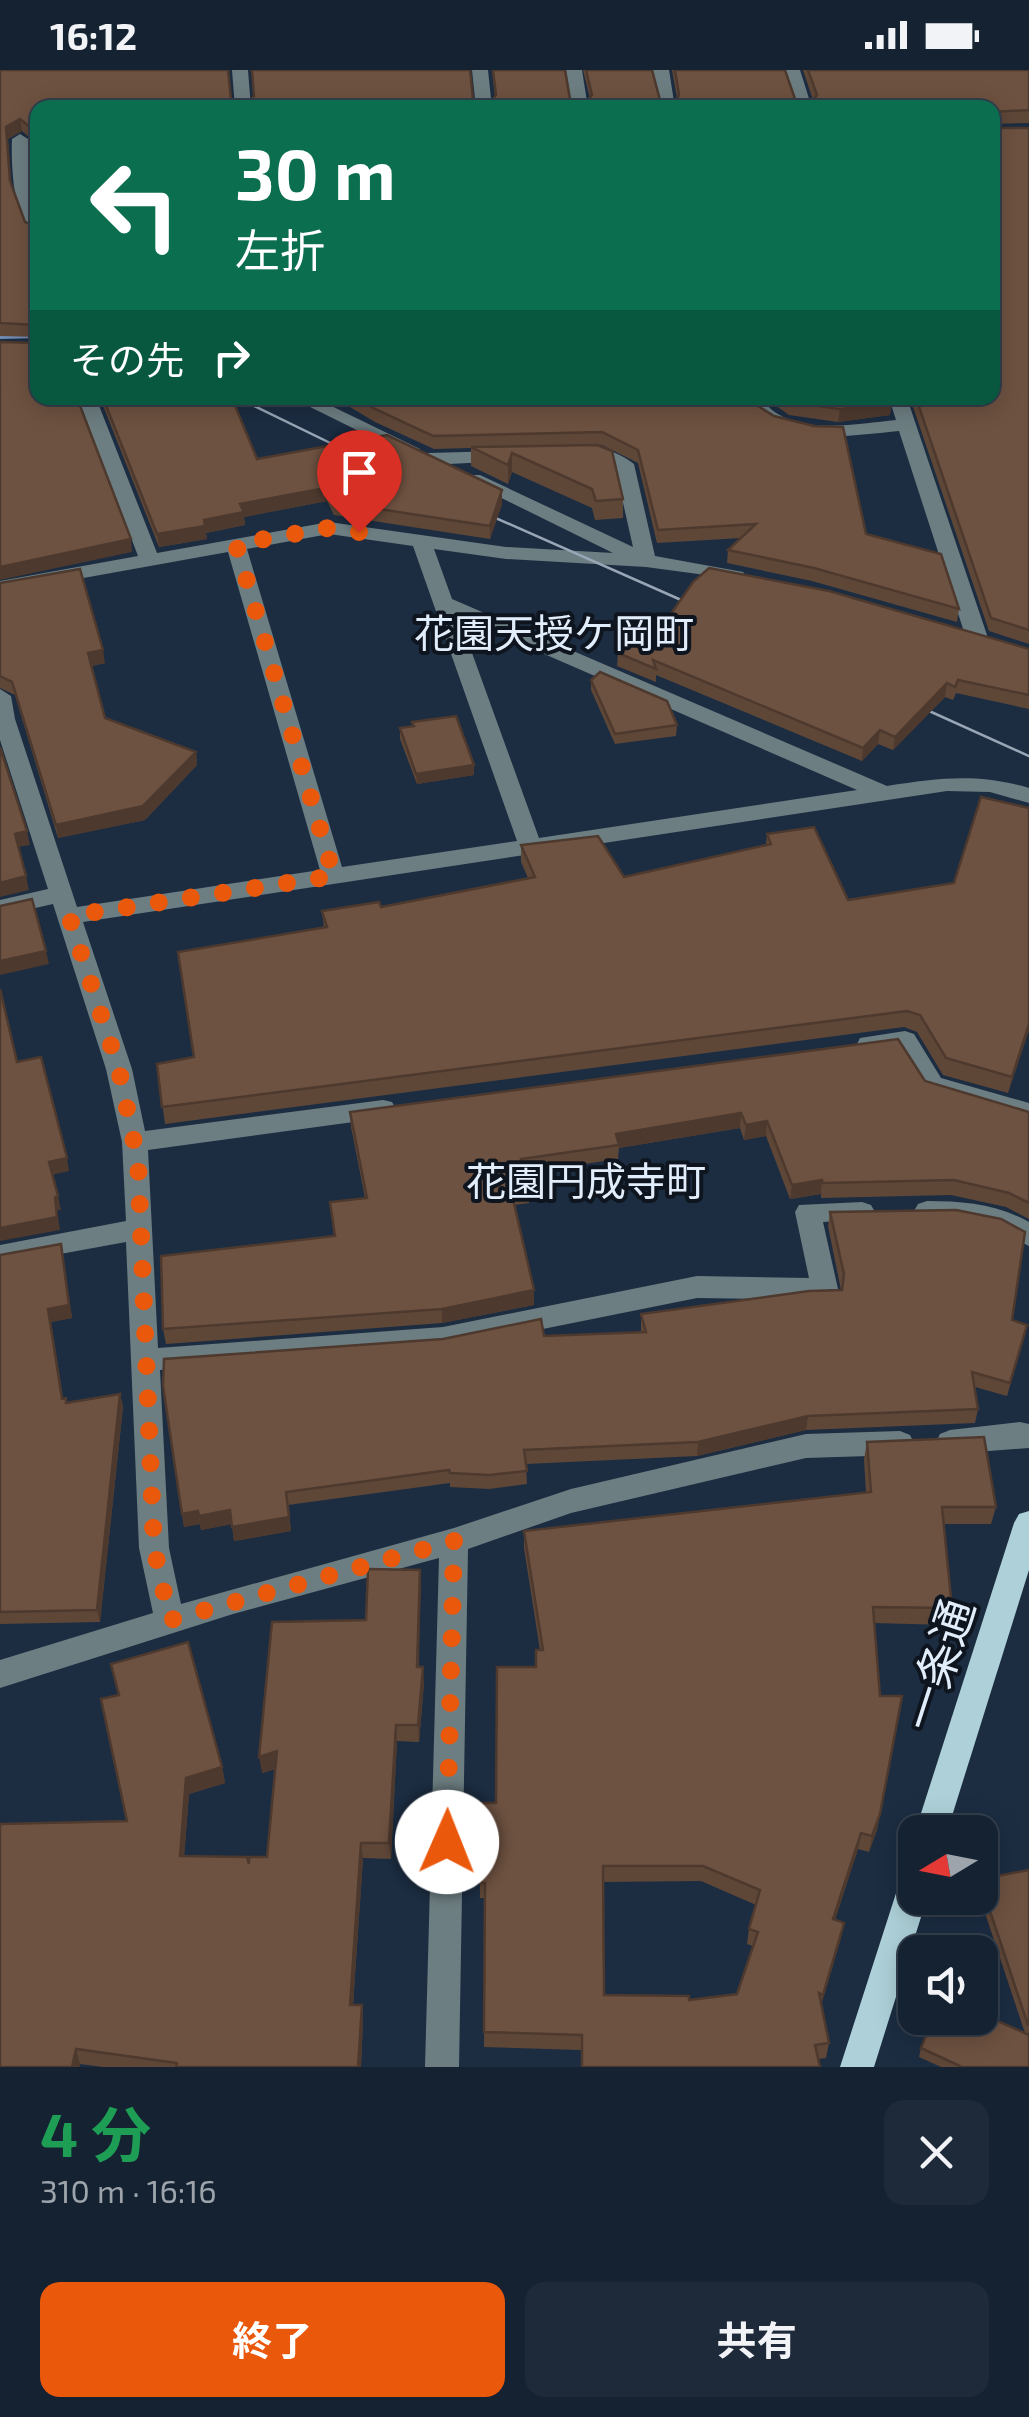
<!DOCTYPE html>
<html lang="ja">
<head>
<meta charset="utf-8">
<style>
  :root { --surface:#152232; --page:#1e2a3a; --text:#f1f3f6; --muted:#9da4ac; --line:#343f4d; --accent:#ea580c }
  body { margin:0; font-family:"Exo 2","Noto Sans JP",sans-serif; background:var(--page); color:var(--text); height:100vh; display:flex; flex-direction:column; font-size:38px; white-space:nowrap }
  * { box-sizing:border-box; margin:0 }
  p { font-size:32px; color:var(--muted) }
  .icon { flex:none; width:55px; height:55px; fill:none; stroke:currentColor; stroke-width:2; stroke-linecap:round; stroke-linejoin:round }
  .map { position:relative; height:1997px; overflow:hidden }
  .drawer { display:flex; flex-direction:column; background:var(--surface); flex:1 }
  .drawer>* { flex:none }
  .top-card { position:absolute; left:30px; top:30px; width:970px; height:305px; border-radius:20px; box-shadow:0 5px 25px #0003,0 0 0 2px var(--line); background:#0b6e4f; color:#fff; overflow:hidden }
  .needle { width:65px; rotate:260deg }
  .controls { position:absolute; left:898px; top:1745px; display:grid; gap:20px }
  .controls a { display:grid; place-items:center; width:100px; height:100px; border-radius:20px; background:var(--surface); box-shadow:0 5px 25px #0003,0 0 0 2px var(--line); font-size:50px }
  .pin { position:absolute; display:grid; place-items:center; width:85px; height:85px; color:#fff; margin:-102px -42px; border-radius:50% 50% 50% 0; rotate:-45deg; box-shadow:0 0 10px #0007 }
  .pin .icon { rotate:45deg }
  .me { position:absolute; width:110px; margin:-55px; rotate:1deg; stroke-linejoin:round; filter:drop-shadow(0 0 8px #0008) }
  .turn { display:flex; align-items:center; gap:35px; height:210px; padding:0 40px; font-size:45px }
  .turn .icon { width:130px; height:130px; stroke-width:2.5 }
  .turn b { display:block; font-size:70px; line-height:85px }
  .then { display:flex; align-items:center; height:95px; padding:0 40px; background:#0003; gap:20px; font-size:38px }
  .round { display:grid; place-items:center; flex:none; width:105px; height:105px; border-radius:20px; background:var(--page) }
  .summary { display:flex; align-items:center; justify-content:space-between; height:170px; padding:0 40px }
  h1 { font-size:60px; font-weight:700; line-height:75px; color:#1e9e55 }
  .button { display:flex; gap:20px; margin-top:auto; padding:20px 40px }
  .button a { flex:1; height:115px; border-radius:20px; background:var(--accent); color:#fff; font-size:40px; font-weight:700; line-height:115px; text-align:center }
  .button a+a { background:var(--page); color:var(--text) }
  .status { display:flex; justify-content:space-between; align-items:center; height:70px; padding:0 50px; background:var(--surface); direction:ltr }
  .status svg { height:28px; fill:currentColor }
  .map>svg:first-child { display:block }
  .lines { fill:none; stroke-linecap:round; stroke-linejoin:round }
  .stream { fill:#718db6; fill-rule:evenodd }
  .minor { fill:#6d7e82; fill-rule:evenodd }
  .major { fill:#aed1d9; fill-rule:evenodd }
  .tram { stroke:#98a6b6; stroke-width:2.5 }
  .wall { fill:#5f4738; fill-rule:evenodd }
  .shaded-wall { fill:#4d392e }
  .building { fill:#6e5241; stroke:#4d392e; stroke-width:2.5; fill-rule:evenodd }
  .route { stroke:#ea580c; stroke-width:18; stroke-dasharray:0 32.4 }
  .labels { text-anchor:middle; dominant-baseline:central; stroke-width:8; stroke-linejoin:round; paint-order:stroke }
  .neighbourhood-label { font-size:40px; fill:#e2edfb; stroke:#0e151e }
  .near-street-label { font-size:45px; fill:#e2edfb; stroke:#0e151e }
</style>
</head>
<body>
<div class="status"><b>16:12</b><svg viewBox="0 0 49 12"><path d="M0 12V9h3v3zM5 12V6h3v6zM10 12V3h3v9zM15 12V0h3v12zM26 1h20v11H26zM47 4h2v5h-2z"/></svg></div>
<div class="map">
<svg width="1029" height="1997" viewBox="0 0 1029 1997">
  <rect width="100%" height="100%" fill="#1c2d42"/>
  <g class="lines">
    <polygon class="stream" points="38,262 38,268 0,269 0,263"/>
    <g class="minor">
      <polygon points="232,0 248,0 251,38 235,38"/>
      <polygon points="472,0 488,0 492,38 476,38"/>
      <polygon points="566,0 582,0 588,38 572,38"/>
      <polygon points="653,0 669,0 675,38 659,38"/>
      <polygon points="784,0 800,0 812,38 796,38"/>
      <path d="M20,64L28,69V109L38,137V168C13,156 11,94 12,69Z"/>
      <path d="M78,328H96L157,483L329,452L506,477L613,483L463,409L466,405H480L633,477L615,397L597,390L574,388L571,384C588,371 619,381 634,394L655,486L743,502L746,506L743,510L646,497L506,489L434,479L452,529L887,716C940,708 977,703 1029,718V733L990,722L947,721L83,852L132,999L145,1061L383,1030L392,1032L396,1039L392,1046L383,1048L148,1080L158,1278L443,1257L697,1206L809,1208L795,1142L799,1135L862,1132L871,1135L875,1142L871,1149L823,1152L838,1219L835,1227L825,1230L697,1228L443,1279L160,1300L169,1478L181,1534L454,1458L571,1419L806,1364L900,1361L910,1365L914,1373L910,1381L900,1385L806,1388L571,1443L468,1479L459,1997H425L439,1488L233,1544L0,1618V1590L153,1543L139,1478L126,1172L0,1195V1175L126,1151L122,1072L106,999L53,834L0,846V830L48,819L0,670V619L11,626L15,649L77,837L320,800L228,482L0,523V511L138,486ZM329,464L413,476L517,771L342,797L247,479ZM459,547L857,720L539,768Z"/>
      <polygon points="292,328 315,328 420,379 410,385 403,383"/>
      <path d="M743,328H761C789,368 854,354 896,350L889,328H907L989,571L985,576L978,578L967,571L899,361C846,366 776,379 743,328Z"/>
      <polygon points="501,381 511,387 508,391 429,395 419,389 429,383"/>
      <polygon points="905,961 914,964 941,1008 1029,1033 1029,1051 923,1022 898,980 860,980 857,974 860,968"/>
      <path d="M927,1131C963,1131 997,1134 1029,1152V1176L991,1157L918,1148L914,1141L918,1134Z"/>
      <polygon points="1020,1352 1029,1354 1029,1378 950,1384 940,1380 936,1372 940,1364 950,1360"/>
    </g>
    <g class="major">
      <polygon points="1029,1441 1029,1500 947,1762 915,1762 1014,1453 1019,1444"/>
      <polygon points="915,1799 915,1828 927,1828 874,1997 840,1997 899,1814 904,1803"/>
    </g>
    <g class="tram">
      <polyline points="238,328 359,387"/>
      <polyline points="473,438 706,541"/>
      <polyline points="907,631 1029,686"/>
    </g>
  </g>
  <g class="wall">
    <polygon points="0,0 250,30 492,30 495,27 492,0 565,0 570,29 588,30 590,28 583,0 652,0 660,30 676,30 677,28 672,0 785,0 795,29 813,30 803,0 1029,0 1029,53 992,54 992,38 38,38 38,125 32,108 30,96 30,68 22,61 8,69 11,115 25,152 38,157 38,267 0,266"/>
    <polygon points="994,58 1029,58 1029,574 989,561 910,328 992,328"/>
    <polygon points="100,328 232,328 257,389 502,420 502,434 490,469 334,445 327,431 244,447 245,455 206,463 207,469 159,477"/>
    <polygon points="335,328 750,328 866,464 959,539 957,552 812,511 727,493 728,480 741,468 657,473 638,393 602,375 583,375 623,429 623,448 595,450 592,438 512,402 508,414 471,396 471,378 434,379 375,352"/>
    <polygon points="765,328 891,328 890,345 838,352 789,345"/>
    <polygon points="0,513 105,593 92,596 105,648 196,682 197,695 145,750 58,768 15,625 0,618"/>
    <polygon points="666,551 1029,579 1029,639 956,623 953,630 945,627 893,680 878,674 862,691 656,605 656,612 617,596 618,583"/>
    <polygon points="591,610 677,655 676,666 615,674 591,620"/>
    <polygon points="412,652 474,695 474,705 417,714 400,669 400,658 413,656"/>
    <polygon points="1029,738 1029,960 1008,1023 943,1005 917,962 904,957 165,1054 157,994 194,987 324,858 322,841 381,837 528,808 521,792 521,775 624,807 766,775 767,764 848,830 954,813"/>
    <polygon points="925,1011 1029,1042 1029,1149 1006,1137 951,1125 821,1128 821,1124 790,1129 766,1066 744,1070 740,1058 619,1078 618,1089 525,1103 529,1118 529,1133 514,1135 534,1220 534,1235 442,1253 166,1274 163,1259 334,1166 330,1132 365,1128 351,1057 350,1042"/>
    <polygon points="830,1142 1012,1250 1027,1255 1007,1326 975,1317 978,1339 975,1353 806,1360 697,1386 526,1394 527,1414 489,1419 450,1417 450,1413 288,1435 291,1461 234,1471 232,1454 201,1460 200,1454 184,1457 163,1316 544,1266 641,1262 641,1244 841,1220 828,1156"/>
    <polygon points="61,1174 72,1248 51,1252 63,1328 66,1333 120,1324 123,1337 100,1552 0,1554 0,1185"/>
    <path d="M867,1372L996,1437L991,1454H944L952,1538L948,1555L874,1553L880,1744L877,1760L869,1782L858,1779L835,1850L841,1868L821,1934L829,1973L826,1988L818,1989L820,1997H581V1980L484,1977L485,1828H480V1733H496L536,1597V1580H540L524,1478V1461L866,1422L864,1389ZM701,1811L756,1835L749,1859L747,1874L753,1876L737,1924L689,1930L604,1925L603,1812Z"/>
    <polygon points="420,1500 419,1597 424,1613 419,1672 397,1671 391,1789 363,1788 353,1935 362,1935 363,1950 361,1997 103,1997 80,1994 79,1997 0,1997 127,1751 222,1697 225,1713 189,1724 184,1786 249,1794 267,1787 276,1699 262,1703 366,1550"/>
    <polygon points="1029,1800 1029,1963 1025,1963 981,1831 984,1823 992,1821 990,1816 992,1807"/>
    <polygon points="921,1978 1029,1997 941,1997 919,1987"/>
  </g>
  <g class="shaded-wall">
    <polygon points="20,49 22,61 8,69 12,124 6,57"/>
    <polygon points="892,332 890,345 838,352 840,339"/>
    <polygon points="512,383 512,402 508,414 508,395"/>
    <polygon points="326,418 327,431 244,447 245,455 206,463 207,469 159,477 157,464 204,450 240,434"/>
    <polygon points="502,420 502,434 490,469 490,456"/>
    <polygon points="131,469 132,482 0,510 0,497"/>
    <polygon points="103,580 105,593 90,596 88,583"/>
    <polygon points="947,613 945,627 893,680 895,667"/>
    <polygon points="880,660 878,674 862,691 863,678"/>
    <polygon points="196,682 197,695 145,750 58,768 56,755"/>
    <polygon points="474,695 474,705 417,714 416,704"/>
    <polygon points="27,761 30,775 17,777 15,764"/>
    <polygon points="26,806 29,820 0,827 0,813"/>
    <polygon points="46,881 49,894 0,905 0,891"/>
    <polygon points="1029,954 1029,960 1008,1023 1012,1007"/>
    <polygon points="741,1043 740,1058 619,1078 616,1064"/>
    <polygon points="767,1051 766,1066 744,1070 746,1055"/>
    <polygon points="67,1088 69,1101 52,1105 49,1092"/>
    <polygon points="822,1110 821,1124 790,1129 792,1115"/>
    <polygon points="58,1126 61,1140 57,1140 60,1160 0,1171 0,1158"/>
    <polygon points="61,1174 72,1248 51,1252 65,1341 48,1239"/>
    <polygon points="534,1220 534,1235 442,1253 442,1239"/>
    <polygon points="120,1324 123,1337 100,1552 97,1540"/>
    <polygon points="808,1346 806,1360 697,1386 698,1372"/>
    <polygon points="230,1440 232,1454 201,1460 199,1446"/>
    <polygon points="198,1441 200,1454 184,1457 182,1444"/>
    <polygon points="289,1447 291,1461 234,1471 232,1457"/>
    <polygon points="420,1500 421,1517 418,1613 417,1597"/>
    <polygon points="423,1597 424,1613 419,1672 418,1655"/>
    <polygon points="396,1655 397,1671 391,1789 389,1773"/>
    <polygon points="277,1681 279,1698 262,1703 259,1687"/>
    <polygon points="222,1697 225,1713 189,1724 183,1802 180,1786 186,1708"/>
    <polygon points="880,1744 877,1760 869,1782 872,1766"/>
    <polygon points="861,1763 858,1779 830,1865 833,1849"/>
    <polygon points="361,1773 363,1788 352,1949 350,1935"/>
    <polygon points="844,1853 841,1868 820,1940 823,1925"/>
    <polygon points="362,1935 363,1950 361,1997 358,1997"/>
    <polygon points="76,1979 80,1994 79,1997 72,1997"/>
  </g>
  <g class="building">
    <polygon points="0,0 228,0 231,29 250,30 254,26 252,0 470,0 473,29 492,30 496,25 493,0 565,0 570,29 588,30 592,25 586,0 652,0 660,30 676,30 679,25 675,0 785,0 795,29 813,30 817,25 808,0 1029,0 1029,40 992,42 992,38 38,38 38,118 30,96 30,57 20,49 6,57 10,111 25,152 38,157 38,255 0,253"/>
    <polygon points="992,57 994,58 1029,58 1029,560 991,548 916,328 992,328"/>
    <polygon points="38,271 38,328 77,328 131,469 0,497 0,272 36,273"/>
    <polygon points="103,328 232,328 257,389 387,365 502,420 490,456 333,432 326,418 240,434 244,442 204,450 205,456 157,464"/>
    <polygon points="355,328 750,328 755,334 774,346 814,356 843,357 866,464 941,484 959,539 814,498 728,480 756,454 658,460 638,380 602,362 433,366 375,339"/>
    <polygon points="784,328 891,328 892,332 840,339 791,332"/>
    <polygon points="597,375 612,381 623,429 596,431 592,419 512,383 508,395 471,377"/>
    <polygon points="709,498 829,521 1029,579 1029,625 958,610 955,617 947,613 895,667 880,660 863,678 653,590 656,599 618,583 656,547 666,551 693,512"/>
    <polygon points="80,499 103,580 88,583 105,648 196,682 143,736 56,755 12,612 0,606 0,513"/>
    <polygon points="600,602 667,631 677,655 615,664 591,610"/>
    <polygon points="456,646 474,695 416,704 400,658 414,656 412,652"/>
    <polygon points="0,677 27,761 15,764 26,806 0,813"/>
    <polygon points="981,727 1029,738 1029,954 1012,1007 946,988 920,945 907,941 162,1037 157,994 194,987 178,882 327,857 322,841 379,832 381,837 535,807 521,775 598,766 624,807 771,774 767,764 814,757 848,830 954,813"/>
    <polygon points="32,829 46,881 0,891 0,836"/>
    <polygon points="0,919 17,992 41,987 67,1088 49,1092 58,1126 55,1127 57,1147 0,1158"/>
    <polygon points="898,969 925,1011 1029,1042 1029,1133 1009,1123 954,1110 823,1113 822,1110 792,1115 767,1051 746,1055 741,1043 616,1064 619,1075 521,1089 529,1118 511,1120 534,1220 442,1239 163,1259 161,1186 335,1166 330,1132 367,1128 350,1042"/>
    <polygon points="956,1140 1001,1149 1025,1162 1012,1250 1027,1255 1010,1313 972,1302 978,1339 808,1346 698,1372 524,1380 527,1401 489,1405 450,1403 449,1400 286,1422 289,1447 232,1457 230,1440 199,1446 198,1441 182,1444 163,1316 164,1289 443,1269 541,1249 544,1266 646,1262 641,1244 809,1221 842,1220 844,1204 830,1142"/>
    <polygon points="61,1174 69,1235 48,1239 62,1329 66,1328 66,1333 120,1324 97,1540 0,1542 0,1185"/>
    <path d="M984,1367L996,1437H942L952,1538L873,1537L880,1626H902L880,1744L872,1766L861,1763L833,1849L844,1853L823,1925L819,1923L829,1973L815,1975L820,1997H582V1965L484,1962L485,1813H480V1733H496L497,1597H536V1580H543L524,1461L871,1422L867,1372ZM603,1796H703L760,1820L749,1859L758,1862L737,1924L689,1930V1926L604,1925Z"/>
    <polygon points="368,1499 420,1500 417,1597 423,1597 418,1655 396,1655 389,1773 361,1773 350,1935 362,1935 358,1997 176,1997 177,1993 76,1979 72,1997 0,1997 0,1754 127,1751 101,1629 119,1625 111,1594 188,1572 222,1697 186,1708 180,1786 247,1787 249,1794 249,1787 267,1787 277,1681 259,1687 272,1552 366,1550"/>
    <polygon points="1029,1800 1029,1955 1028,1955 984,1823 997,1820 992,1807"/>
    <polygon points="980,1943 1029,1965 1029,1997 962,1997 921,1978 933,1948 980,1948"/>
  </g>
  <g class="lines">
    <polyline class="route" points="359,462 328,458 236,474 334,806 69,846 119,1000 138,1091 154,1478 170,1550 454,1471 447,1772"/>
  </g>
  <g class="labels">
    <g class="neighbourhood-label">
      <text x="554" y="562">花園天授ケ岡町</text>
      <text x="586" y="1110">花園円成寺町</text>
    </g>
    <g class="near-street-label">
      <text transform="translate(937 1594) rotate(-72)">一条通</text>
    </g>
  </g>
</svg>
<div class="controls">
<a><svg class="needle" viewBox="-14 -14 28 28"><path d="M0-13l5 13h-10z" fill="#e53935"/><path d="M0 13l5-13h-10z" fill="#9da4ac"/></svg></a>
<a><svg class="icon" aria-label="sound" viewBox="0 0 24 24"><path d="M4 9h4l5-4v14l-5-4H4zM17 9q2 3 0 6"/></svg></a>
</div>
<div class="pin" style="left:359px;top:462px;background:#d93025"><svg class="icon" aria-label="arrive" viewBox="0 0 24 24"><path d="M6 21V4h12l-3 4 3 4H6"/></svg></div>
<svg class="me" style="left:447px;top:1772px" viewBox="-20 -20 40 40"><circle r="19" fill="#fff"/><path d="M0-13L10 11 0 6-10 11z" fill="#ea580c"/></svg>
<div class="top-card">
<div class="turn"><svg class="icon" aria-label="left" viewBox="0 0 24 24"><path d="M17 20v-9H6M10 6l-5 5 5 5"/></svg><div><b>30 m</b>左折</div></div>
<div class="then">その先<svg class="icon" aria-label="right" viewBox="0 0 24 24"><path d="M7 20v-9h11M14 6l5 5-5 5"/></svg></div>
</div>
</div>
<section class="drawer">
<div class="summary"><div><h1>4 分</h1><p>310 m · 16:16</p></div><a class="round"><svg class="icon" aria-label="close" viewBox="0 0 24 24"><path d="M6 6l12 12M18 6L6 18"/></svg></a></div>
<div class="button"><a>終了</a><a>共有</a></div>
</section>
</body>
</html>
